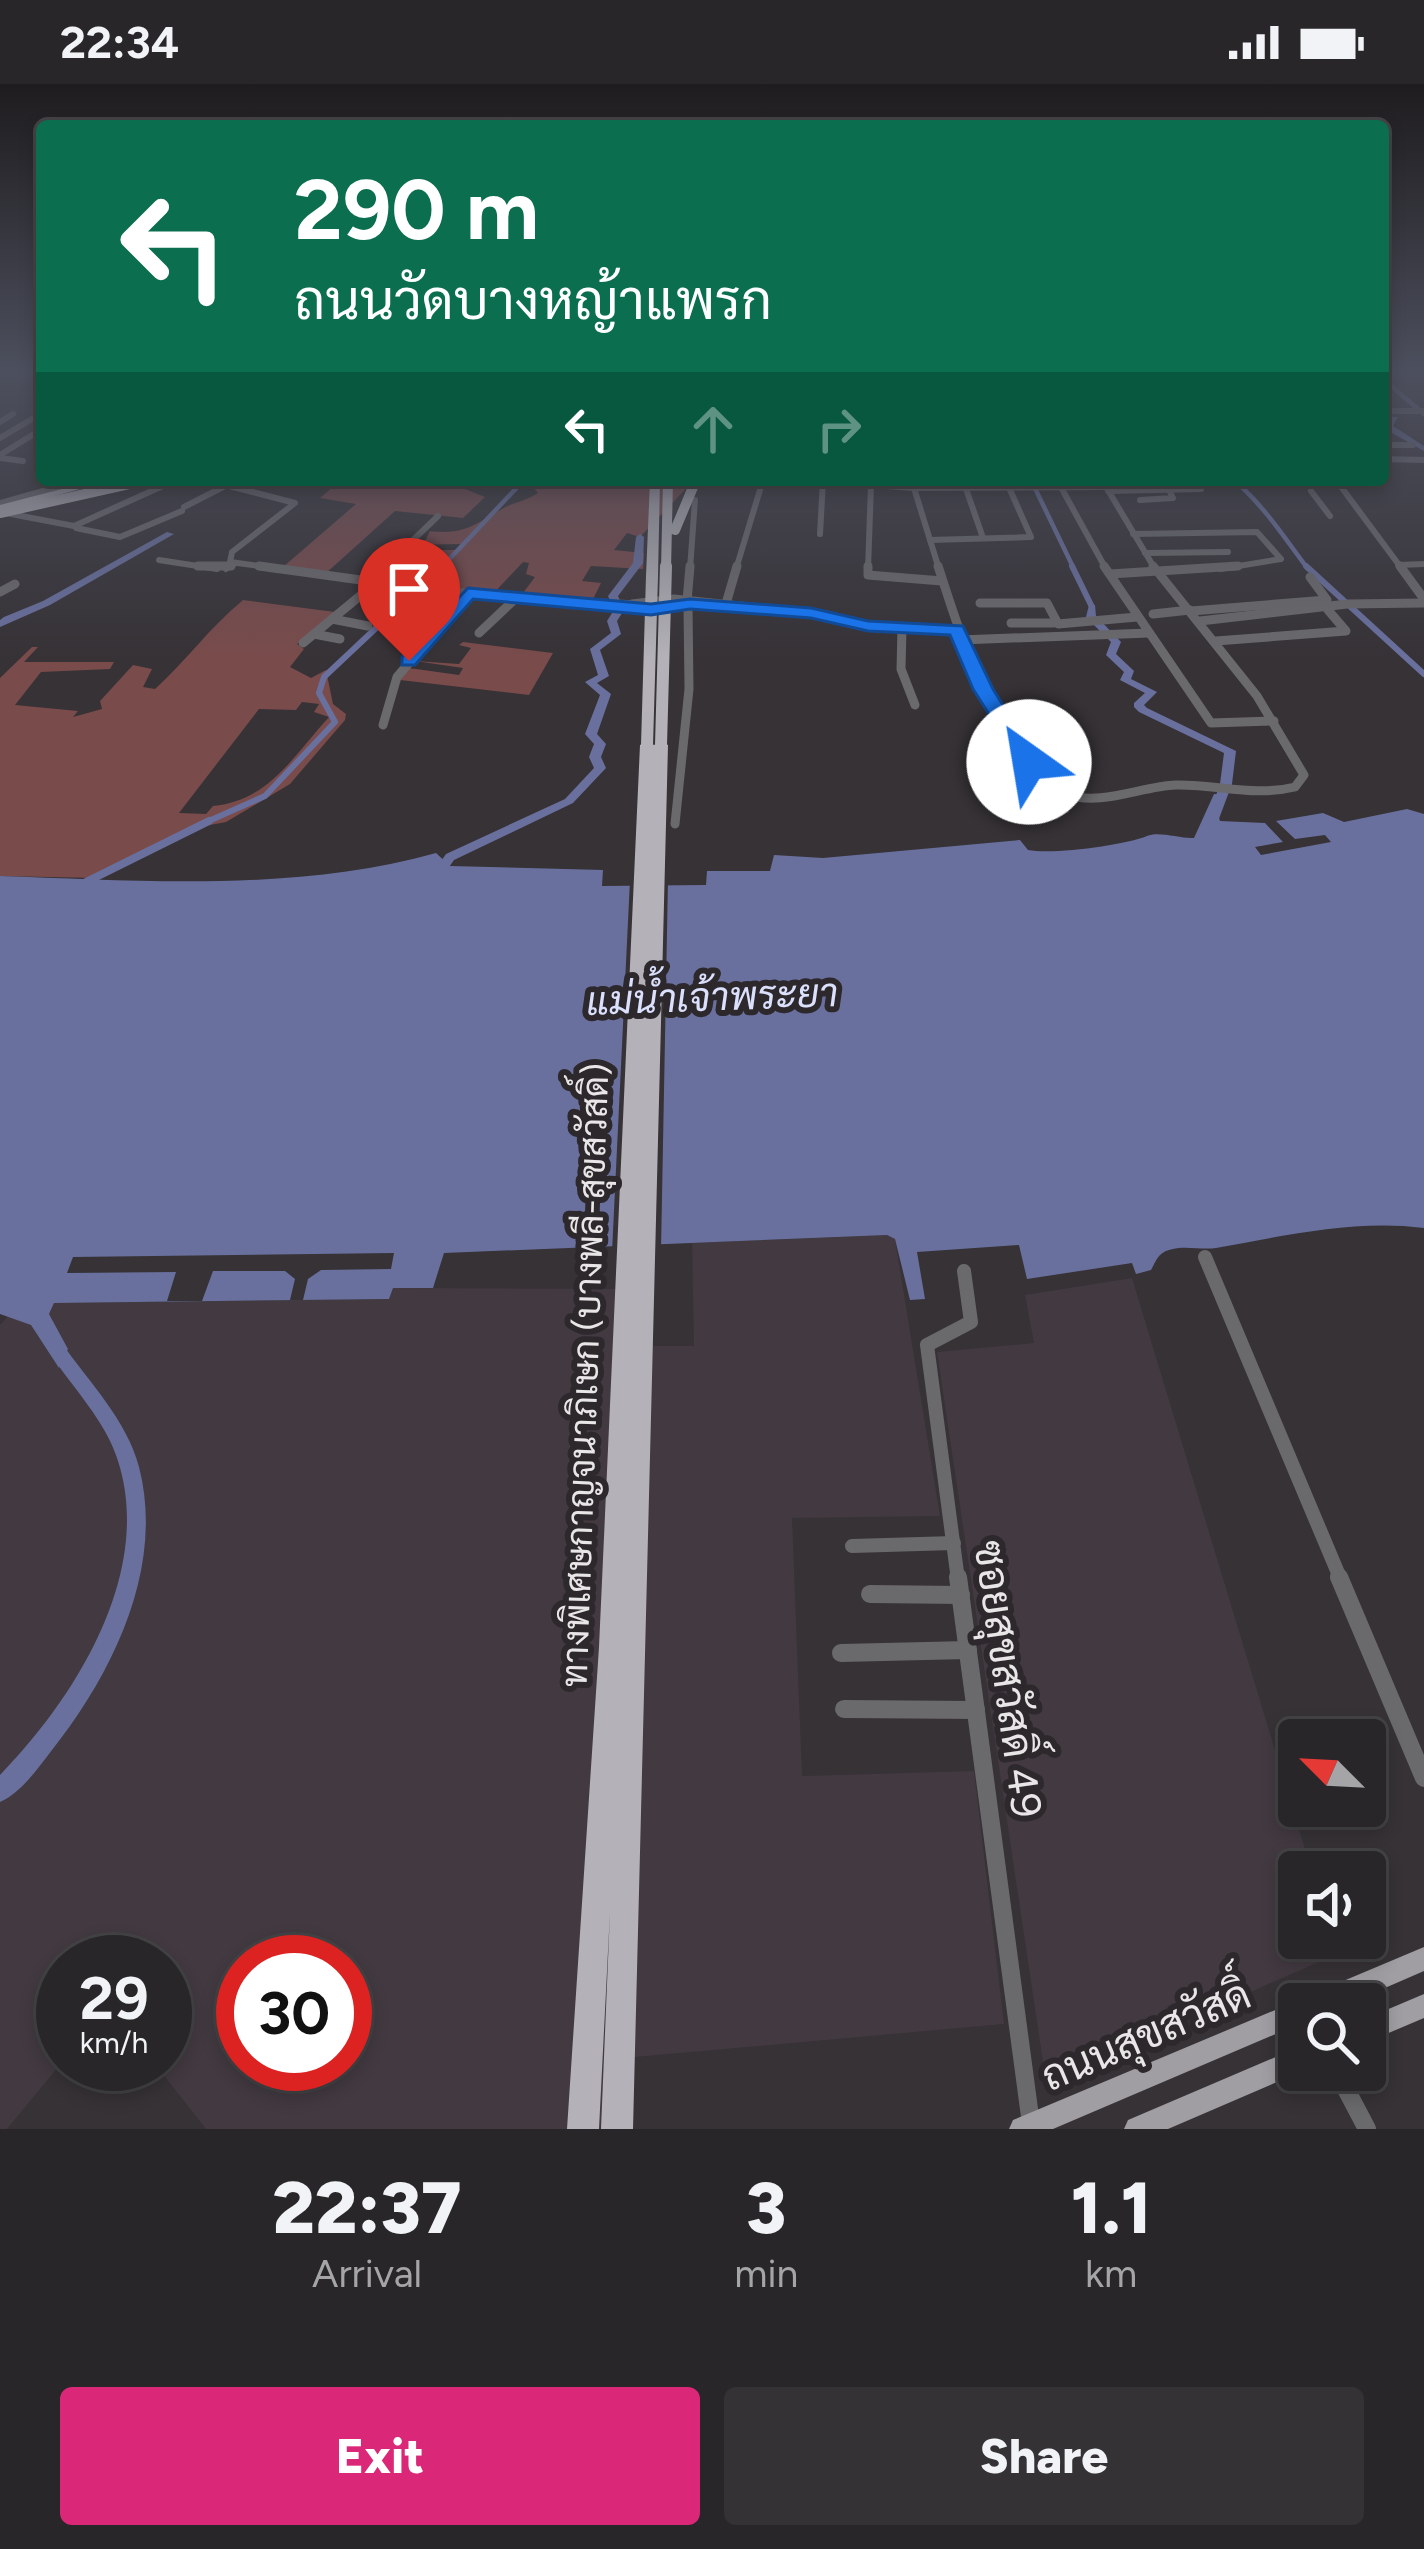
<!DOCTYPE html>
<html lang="en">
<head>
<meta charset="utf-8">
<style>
  :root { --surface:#282628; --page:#343234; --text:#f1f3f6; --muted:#a5a5a8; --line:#444345; --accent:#db2777 }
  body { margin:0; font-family:Figtree,Sarabun,sans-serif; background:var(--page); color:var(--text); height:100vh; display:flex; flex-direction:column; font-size:45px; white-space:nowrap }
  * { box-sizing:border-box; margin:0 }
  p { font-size:39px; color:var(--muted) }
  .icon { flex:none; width:66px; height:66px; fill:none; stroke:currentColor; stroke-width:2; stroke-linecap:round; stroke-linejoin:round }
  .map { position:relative; height:2045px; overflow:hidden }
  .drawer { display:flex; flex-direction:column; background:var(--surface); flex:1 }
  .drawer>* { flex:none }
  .banner { position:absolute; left:36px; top:36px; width:1353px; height:366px; border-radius:12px; box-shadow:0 6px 18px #0003,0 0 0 3px var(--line); background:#0b6e4f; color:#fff; overflow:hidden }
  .needle { width:78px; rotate:294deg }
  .fabs { position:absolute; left:1278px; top:1635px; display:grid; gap:24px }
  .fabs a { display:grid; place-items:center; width:108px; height:108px; border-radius:12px; background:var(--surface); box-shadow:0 6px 18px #0003,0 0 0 3px var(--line); font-size:60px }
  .speed { position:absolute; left:36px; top:1851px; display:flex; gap:24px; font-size:60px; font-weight:700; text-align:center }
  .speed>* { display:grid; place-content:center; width:156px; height:156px; border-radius:50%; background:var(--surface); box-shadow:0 6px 18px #0003,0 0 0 3px var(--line); line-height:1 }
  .speed small { font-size:30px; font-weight:400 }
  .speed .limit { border:18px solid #d22; background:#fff; color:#111 }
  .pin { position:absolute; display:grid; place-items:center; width:102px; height:102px; color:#fff; margin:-123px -51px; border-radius:50% 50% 50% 0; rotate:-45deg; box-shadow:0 0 12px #0007 }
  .pin .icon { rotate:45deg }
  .me { position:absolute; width:132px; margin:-66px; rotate:328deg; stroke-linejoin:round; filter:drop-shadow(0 0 9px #0008) }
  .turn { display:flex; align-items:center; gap:42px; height:252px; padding:0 60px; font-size:54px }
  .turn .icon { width:156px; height:156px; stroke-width:2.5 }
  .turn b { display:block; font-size:84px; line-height:102px }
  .lanes { display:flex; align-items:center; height:114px; padding:0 60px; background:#0003; justify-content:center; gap:60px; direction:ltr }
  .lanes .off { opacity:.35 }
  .eta { display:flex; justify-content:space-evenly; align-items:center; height:204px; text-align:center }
  .eta b { font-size:72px; font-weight:800; line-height:84px }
  .button { display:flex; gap:24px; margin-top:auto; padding:24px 60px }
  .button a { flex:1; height:138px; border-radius:12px; background:var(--accent); color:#fff; font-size:48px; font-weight:800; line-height:138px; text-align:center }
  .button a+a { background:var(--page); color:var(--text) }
  .status { display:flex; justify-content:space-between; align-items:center; height:84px; padding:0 60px; background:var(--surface); direction:ltr }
  .status svg { height:33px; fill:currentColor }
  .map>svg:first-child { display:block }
  .built { fill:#423941; fill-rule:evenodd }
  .green { fill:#794b4b; fill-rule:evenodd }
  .water { fill:#69709e }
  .pier { fill:#363236 }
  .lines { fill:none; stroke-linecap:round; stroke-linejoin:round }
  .canal-far2 { stroke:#69709e; stroke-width:4.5 }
  .canal-far1 { stroke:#69709e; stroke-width:6 }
  .canal { stroke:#69709e; stroke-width:8 }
  .river { fill:#69709e; fill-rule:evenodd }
  .minor-far3 { stroke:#6a696c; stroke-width:6 }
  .minor-far2 { stroke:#6a696c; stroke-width:9 }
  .minor-far1 { stroke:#6a696c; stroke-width:14 }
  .minor { stroke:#6a696c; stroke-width:18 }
  .major { fill:#a09ea3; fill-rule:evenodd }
  .highway { fill:#b4b2b8; fill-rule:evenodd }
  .highway-bridge-far1 { stroke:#b4b2b8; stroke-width:10 }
  .highway-bridge { stroke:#b4b2b8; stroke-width:12 }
  .route { fill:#1a73e8; stroke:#114b97; stroke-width:3 }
  .labels { text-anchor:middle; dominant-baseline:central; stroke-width:12; stroke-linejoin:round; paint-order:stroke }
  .street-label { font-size:36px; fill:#e9e6e8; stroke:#2c282c }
  .water-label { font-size:39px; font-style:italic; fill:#dbe0fd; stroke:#2c282c }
  .near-street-label { font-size:42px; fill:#e9e6e8; stroke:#2c282c }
</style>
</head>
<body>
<div class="status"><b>22:34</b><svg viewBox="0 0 49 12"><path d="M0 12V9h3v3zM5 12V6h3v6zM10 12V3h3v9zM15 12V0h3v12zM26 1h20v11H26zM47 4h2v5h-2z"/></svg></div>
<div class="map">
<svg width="1424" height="2045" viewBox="0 0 1424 2045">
  <rect width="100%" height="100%" fill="#363236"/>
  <g class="built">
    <path d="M887,1151L895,1155L940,1432L792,1434L802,1692L974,1687L1004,1940L635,1973L601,2045H206L155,1980H165V1878H63V1977L7,2045H0V1241L10,1230L31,1241L59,1283L68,1265L49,1230L54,1219L389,1215L393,1204L637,1205L640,1262H694L692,1159ZM243,1878H345V1980H243Z"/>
    <polygon points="1132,1194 1312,1788 1299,1788 1299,1854 1332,1854 1337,1870 1046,1998 937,1268 1034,1259 1025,1211"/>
  </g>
  <g class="green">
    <polygon points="443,396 485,413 463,434 395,427 325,490 283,483 356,420 320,414 340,397"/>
    <path d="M528,396H694L640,453L627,449L614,466L644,469L643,485L591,482L582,497L601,499L593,515L523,509L535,493L526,490L529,479L523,478L491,512L424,502L434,485L425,483L439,466H456L461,460L410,461L424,459L430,447C464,451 474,441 502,425C514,418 526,417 538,409Z"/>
    <path d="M243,516L335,528L297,560L304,565L290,583L311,594L326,586L333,620L346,630L345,636L290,700L226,738L199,743L96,794L0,792V594L32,563H38L24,578H114L110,585L41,588L15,621L78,627L73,633L102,625L100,617L133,581L152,585L143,603L155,605C187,576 209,544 243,516ZM302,618L319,620L314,628L329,633C294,671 269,717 213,722L206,730L179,729L259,625L296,626Z"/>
    <polygon points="463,558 553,569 529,611 400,596 409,584 459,591 463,584 415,577 459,580 471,564 459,561"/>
  </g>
  <path class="water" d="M1214,710L1223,711L1217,727L1220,737L1265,739L1283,758L1255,763L1261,771L1331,758L1325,751L1295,755L1276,737L1323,729L1344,738L1407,725L1424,730V1144C1354,1135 1284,1152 1216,1164C1201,1166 1183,1161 1169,1166C1158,1169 1156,1177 1151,1186L1136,1190L1132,1179L1027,1195L1019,1161L917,1168L925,1215L910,1216L895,1155L887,1151L444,1169L433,1204H393L389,1215L54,1219L49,1230L68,1265L59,1284L31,1241L0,1230V792C143,797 298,808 436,769L450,782L603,786L602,802L706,801L707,787H770L774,771L823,774L1020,756L1028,766C1053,771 1125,761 1147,752C1159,747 1181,755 1194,754Z"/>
  <g class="pier">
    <polygon points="668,795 661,1166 612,1168 630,796"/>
    <polygon points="394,1169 391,1185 321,1186 308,1195 303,1216 290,1216 295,1195 285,1187 213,1187 202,1217 167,1217 176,1188 67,1189 73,1173"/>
  </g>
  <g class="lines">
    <g class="canal-far2">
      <polyline points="1383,295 1424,330"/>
      <polyline points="1031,396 1074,485"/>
      <path d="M1234,396C1265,423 1283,452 1308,485"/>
      <polyline points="440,485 524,396"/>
    </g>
    <g class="canal-far1">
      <polyline points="1072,482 1092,523"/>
      <polyline points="1306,482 1424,590"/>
      <polyline points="202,740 265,712 335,638 319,609 324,593 442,482"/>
    </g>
    <polyline class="canal" points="86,798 209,737"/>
    <g class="river">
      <polygon points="1383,332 1398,333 1393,342 1424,362 1424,367 1385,345 1389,337 1383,336"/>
      <polygon points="167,448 174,450 50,521 0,543 0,536 4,533 43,517"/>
      <polygon points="640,450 644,453 643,479 618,512 624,526 617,537 621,550 600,566 609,592 597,599 611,610 597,650 606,660 601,673 606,684 573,719 454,776 440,796 432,796 430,793 446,770 565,715 594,684 589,673 594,660 585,650 600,611 585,598 598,591 590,565 611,549 607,537 614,526 608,512 633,479 636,453"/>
      <polygon points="1089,521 1095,521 1096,532 1121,558 1116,570 1134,587 1131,595 1157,608 1144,621 1147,624 1236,667 1232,700 1214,748 1206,748 1204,745 1220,700 1224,669 1139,628 1134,623 1134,619 1145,609 1120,596 1124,588 1106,571 1111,558 1086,533"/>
      <path d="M55,1255L61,1258C88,1297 127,1336 139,1383C165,1483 113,1589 52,1666C38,1684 21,1709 0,1718V1691C75,1614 154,1489 118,1377C106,1337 72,1303 49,1268L46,1263L49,1258Z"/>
    </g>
    <g class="minor-far3">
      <polyline points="1383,327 1424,327"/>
      <polyline points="0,338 13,330"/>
      <polyline points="0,354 42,329"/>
      <polyline points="1383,361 1413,361"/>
      <polyline points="0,371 42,345"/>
      <polyline points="0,374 23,377"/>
      <polyline points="1383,375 1424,376"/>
      <polyline points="206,396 295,419 232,468 230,478 281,485"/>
      <polyline points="803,396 914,404 1106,403"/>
      <polyline points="963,396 983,454"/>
      <polyline points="1057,396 1106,485"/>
      <polyline points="1102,396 1155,485"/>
      <polyline points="1336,396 1402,485"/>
      <polyline points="914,404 939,485"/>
      <polyline points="1108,407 1201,405"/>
      <polyline points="1311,407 1330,432"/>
      <polyline points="1140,416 1173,414 1169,406"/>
      <polyline points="0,419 82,396"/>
      <polyline points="184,423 225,402"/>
      <polyline points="0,428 74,442 176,396"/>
      <polyline points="76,444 120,453 182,427"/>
      <polyline points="820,450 823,396"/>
      <polyline points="1133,450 1257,448 1281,475 1220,485"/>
      <polyline points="930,456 1031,453 1007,399"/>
      <polyline points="1145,469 1228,468"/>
      <polyline points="159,476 217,485"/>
      <polyline points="1398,481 1424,480"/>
      <polyline points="226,485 236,479"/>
      <polyline points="383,485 438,432"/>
      <polyline points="417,485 435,466 419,473"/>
      <polyline points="690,485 695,416"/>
      <polyline points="736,485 763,396"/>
      <polyline points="868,485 871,401"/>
    </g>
    <g class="minor-far2">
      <polyline points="198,482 231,482"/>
      <path d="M259,482C372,497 485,516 599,519C631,520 658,525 690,520"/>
      <polyline points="868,482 868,491 942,497"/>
      <path d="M938,482C959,545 999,684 1066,710C1100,723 1142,702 1176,701C1217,700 1254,713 1295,703L1304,691L1257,612L1153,482"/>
      <polyline points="1104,482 1211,639 1274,637"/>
      <polyline points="1400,482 1424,515"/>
      <polyline points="1110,490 1238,482"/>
      <polyline points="371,496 386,482"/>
      <polyline points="409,497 425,491 413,489 420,482"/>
      <polyline points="0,508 15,500"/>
      <polyline points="687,517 690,482"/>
      <polyline points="980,519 1047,519 1058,540 1137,533"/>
      <polyline points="632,520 674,515 827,531 868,542 957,546"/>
      <polyline points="725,523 737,482"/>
      <polyline points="1191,527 1327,516 1310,493"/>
      <polyline points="1153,530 1190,526"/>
      <polyline points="332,535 368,542"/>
      <polyline points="1200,537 1347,520 1424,519"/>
      <polyline points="1011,539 1053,539"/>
      <polyline points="902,544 901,585 915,621"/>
      <polyline points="479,549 514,516"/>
      <polyline points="314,550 340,555"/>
      <polyline points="960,556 1149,549"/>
      <polyline points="1216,557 1346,547 1328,526"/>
      <polyline points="303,559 378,497"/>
      <polyline points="383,641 397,593 468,510"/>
      <polyline points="675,740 689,605 688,523"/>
    </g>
    <g class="minor-far1">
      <polyline points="1205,1173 1341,1496"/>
      <polyline points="852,1462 954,1459"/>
      <polyline points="958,1496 927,1261 971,1238 964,1187"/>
    </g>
    <g class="minor">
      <polyline points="958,1493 1031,2040"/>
      <polyline points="1339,1493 1424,1694"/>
      <polyline points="870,1510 961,1511"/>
      <polyline points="841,1569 968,1566"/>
      <polyline points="844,1625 976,1626"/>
      <polyline points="1336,1986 1367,2045"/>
    </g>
    <g class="major">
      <polygon points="1424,1863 1424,1887 1348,1920 1299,1920 1299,1940 1053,2045 1009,2045 1013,2036 1299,1916 1307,1919 1310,1911"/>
      <polygon points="1424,1910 1424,1934 1365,1959 1365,1935"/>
      <polygon points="1299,1963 1299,1986 1305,1986 1168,2045 1124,2045 1128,2036"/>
    </g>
    <g class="highway">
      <polygon points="96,396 113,396 0,427 0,421"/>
      <polygon points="650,396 660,396 658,492 652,495 646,492"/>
      <polygon points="647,657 654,661 649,794 654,661 661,657 668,661 633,2045 601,2045 610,1828 599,2045 567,2045 599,1563 640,661"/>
    </g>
    <g class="highway-bridge-far1">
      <polyline points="0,429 147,396"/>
      <polyline points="675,446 696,396"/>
      <polyline points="666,485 668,396"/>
    </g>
    <g class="highway-bridge">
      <polyline points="647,661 652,492"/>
      <polyline points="661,661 666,482"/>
    </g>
  </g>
  <linearGradient id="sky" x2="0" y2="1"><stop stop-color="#1e1c1e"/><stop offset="0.5" stop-color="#4c4f5d"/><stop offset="1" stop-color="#4c4f5d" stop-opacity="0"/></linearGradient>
  <rect width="1424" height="573" fill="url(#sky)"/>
  <polygon class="route" points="468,504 651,520 690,515 811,524 868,537 963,542 993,605 1039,678 1022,682 973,605 950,551 868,547 811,534 690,525 651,531 473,515 415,581 402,581 402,573"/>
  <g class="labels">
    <g class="street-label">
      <text transform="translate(585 1291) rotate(-88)">ทางพิเศษกาญจนาภิเษก (บางพลี-สุขสวัสดิ์)</text>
    </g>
    <g class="water-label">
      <text transform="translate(712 913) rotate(-2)">แม่น้ำเจ้าพระยา</text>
    </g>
    <g class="near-street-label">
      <text transform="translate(1008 1595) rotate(82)">ซอยสุขสวัสดิ์ 49</text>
      <text transform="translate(1146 1951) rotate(-23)">ถนนสุขสวัสดิ์</text>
    </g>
  </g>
</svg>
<div class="fabs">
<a><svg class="needle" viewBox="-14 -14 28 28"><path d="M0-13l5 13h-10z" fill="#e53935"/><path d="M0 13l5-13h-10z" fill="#a5a5a8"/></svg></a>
<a><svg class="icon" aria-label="sound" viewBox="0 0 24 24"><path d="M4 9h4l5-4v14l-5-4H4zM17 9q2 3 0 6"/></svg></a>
<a><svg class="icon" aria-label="search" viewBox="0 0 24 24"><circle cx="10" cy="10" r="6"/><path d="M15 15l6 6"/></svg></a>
</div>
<div class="speed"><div>29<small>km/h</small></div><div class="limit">30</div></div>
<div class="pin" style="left:409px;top:577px;background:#d93025"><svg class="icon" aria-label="arrive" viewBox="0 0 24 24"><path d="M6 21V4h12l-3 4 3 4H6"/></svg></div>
<svg class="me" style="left:1029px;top:678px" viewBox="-20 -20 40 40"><circle r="19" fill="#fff"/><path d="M0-13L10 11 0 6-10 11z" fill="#1a73e8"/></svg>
<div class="banner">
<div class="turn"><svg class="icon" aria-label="left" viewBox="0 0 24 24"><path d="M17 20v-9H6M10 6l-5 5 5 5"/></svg><div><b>290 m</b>ถนนวัดบางหญ้าแพรก</div></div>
<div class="lanes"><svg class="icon" aria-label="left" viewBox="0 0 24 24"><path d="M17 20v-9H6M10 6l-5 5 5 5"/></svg><svg class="icon off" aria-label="ahead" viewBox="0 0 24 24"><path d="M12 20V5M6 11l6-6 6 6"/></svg><svg class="icon off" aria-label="right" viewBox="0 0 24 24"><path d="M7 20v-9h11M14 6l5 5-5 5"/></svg></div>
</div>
</div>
<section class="drawer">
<div class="eta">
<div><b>22:37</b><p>Arrival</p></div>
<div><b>3</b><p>min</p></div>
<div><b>1.1</b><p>km</p></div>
</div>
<div class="button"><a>Exit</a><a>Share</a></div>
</section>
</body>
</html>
